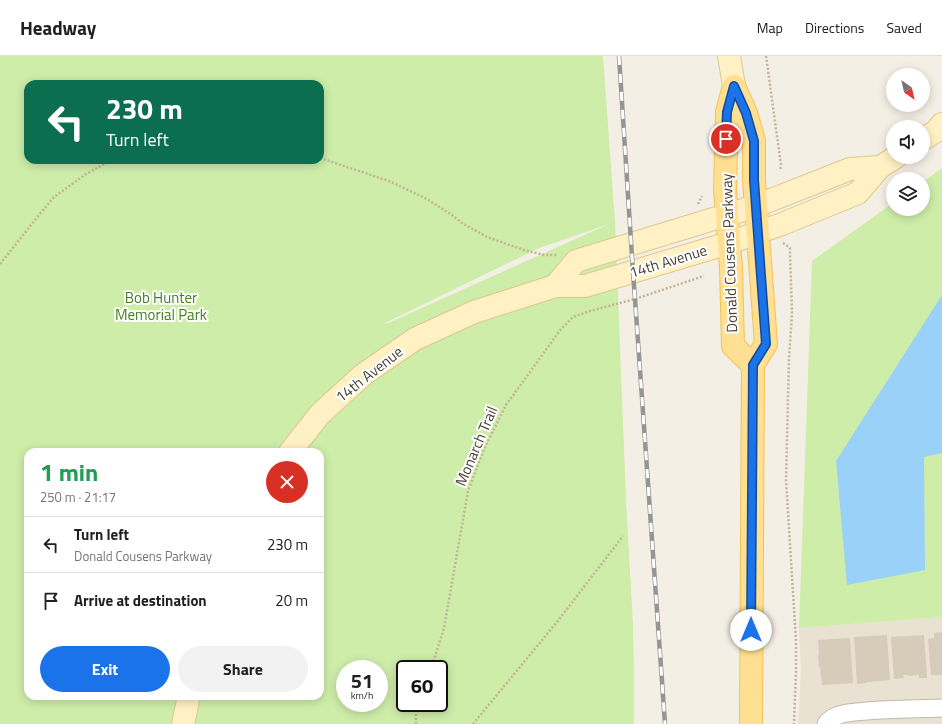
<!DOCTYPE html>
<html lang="en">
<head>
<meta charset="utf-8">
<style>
  :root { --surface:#fff; --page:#f2f2f2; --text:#202124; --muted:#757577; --line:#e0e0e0; --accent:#1a73e8 }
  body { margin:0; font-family:"Titillium Web",sans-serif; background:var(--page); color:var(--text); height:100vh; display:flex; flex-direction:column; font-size:15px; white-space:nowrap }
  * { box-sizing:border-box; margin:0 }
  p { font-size:13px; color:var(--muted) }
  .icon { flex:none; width:22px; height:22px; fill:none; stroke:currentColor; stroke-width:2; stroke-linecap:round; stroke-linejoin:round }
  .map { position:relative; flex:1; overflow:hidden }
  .panel { position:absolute; left:24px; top:392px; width:300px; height:252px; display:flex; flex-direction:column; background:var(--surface); border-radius:12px; box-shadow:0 2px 10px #0003 }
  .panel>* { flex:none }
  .guide { position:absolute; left:24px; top:24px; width:300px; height:84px; border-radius:12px; box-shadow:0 2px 10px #0003; background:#0b6e4f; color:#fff; overflow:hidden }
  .needle { width:26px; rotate:146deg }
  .controls { position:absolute; left:886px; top:12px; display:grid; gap:8px }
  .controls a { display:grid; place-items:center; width:44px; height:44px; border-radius:50%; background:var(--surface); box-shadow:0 2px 10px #0003; font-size:20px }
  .speed { position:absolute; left:336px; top:604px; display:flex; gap:8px; font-size:20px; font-weight:700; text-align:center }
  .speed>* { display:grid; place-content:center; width:52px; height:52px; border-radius:50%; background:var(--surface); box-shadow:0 2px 10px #0003; line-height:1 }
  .speed small { font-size:10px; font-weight:400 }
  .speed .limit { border:2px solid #111; border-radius:6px; background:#fff; color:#111 }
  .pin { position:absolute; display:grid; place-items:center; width:34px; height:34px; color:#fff; margin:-17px; border:2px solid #fff; border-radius:50%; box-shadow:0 1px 4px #0007 }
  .me { position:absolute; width:44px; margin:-22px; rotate:0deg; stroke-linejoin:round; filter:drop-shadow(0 0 3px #0008) }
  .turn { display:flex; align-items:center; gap:14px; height:84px; padding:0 16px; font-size:18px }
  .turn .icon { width:52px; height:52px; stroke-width:2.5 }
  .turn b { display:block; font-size:28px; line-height:34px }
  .round { display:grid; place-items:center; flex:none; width:42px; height:42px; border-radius:21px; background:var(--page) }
  .head { display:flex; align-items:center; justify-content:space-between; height:68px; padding:0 16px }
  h1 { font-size:24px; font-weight:700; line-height:30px; color:#1e9e55 }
  .action { display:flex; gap:8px; margin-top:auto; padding:8px 16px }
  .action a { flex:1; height:46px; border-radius:24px; background:var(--accent); color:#fff; font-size:16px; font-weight:700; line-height:46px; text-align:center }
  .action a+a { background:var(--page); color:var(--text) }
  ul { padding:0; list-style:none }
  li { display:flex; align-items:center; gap:12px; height:56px; padding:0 16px; border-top:1px solid var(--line) }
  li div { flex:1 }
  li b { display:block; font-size:15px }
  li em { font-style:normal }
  header { display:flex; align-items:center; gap:24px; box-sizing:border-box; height:56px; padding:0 20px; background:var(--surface); border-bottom:1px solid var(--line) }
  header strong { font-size:19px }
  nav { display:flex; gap:22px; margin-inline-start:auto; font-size:14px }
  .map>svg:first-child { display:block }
  .residential { fill:#e9e1d2 }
  .green { fill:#ceeda9; fill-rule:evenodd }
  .water { fill:#9ad1f8 }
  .building { fill:#d7cbb9 }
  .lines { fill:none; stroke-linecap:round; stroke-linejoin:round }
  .street-casing { stroke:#c3baa9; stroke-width:19 }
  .secondary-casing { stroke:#dcc891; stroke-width:24 }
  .primary-casing { stroke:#f0c257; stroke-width:24 }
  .path { stroke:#c4b496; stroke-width:2.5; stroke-dasharray:2 2; stroke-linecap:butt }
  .street { stroke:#fff; stroke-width:17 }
  .secondary { stroke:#fff1c3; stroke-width:22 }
  .primary { stroke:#ffe092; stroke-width:22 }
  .rail-casing { stroke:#959595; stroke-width:4.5 }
  .rail { stroke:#fff; stroke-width:3; stroke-dasharray:9; stroke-linecap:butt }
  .route-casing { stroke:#114b97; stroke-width:10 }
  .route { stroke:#1a73e8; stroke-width:7 }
  .labels { text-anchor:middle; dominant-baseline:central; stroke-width:4; stroke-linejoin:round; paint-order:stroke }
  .street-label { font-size:15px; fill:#473f33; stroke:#fff }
  .park-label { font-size:15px; fill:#447f21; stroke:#fff }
</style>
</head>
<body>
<header>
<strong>Headway</strong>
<nav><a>Map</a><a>Directions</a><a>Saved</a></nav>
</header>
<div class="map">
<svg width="942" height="668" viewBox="0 0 942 668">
  <rect width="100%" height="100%" fill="#f4efe4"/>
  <polygon class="residential" points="942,561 942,668 798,668 801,614 799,572"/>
  <g class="green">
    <path d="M0,0H603L615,166L626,443L633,569L634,613V668H0ZM28,28H320V104H28ZM609,168L386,268L385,267L539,192ZM28,396H320V640H28ZM345,613H379V647H345ZM405,613H439V647H405Z"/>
    <polygon points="942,112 942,561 799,572 812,205 893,147 893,153 923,153 923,126"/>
  </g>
  <polygon class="water" points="942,239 942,397 924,401 925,514 847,529 836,405"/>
  <g class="building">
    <polygon points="942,576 942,619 931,619 928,583 934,582 934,577"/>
    <polygon points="887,579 890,624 867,626 867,627 857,628 854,581"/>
    <polygon points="924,579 927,622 919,622 919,619 909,620 909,619 903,619 904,622 894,623 891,581"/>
    <polygon points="850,582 853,627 822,629 820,611 819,611 818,599 819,599 818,584"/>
  </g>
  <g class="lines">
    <g class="street-casing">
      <path id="street" d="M826,668C829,663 834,661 839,659C847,656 857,656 867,655C892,653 917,653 942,652"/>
    </g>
    <g class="secondary-casing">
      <g id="secondary">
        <polyline points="729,0 734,30"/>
        <polyline points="923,83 935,76 942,68"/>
        <polyline points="555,230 576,205 756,150 850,113 880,111"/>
        <polyline points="290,396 320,358 364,318 415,283 474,256 555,230 585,230 729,187 782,168 858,137 880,111 896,101"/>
        <polyline points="183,668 189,640"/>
      </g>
    </g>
    <g class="primary-casing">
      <g id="primary">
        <polyline points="734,30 746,57 754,85 754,124 766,288 753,309 751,668"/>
        <polyline points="734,30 727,56 725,133 731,212 733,290 753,309"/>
      </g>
    </g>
    <g class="path">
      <polyline points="766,0 781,109 780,115"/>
      <polyline points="320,102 389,125 425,142 452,159 462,167 487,181 524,194 544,199 557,199"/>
      <polyline points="698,148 702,140"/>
      <polyline points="783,187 790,192 790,198 792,257 789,302 786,424 796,585 796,614 794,668"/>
      <polyline points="0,208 39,159 54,141 86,118 112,104"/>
      <polyline points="431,613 444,572 468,435 485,391 506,349 561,273 573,261 590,255 635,243 704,220"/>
      <polyline points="416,668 416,658 419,647"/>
      <polyline points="473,668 557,566 623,480"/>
    </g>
    <use href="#street" class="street"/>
    <use href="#secondary" class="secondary"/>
    <use href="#primary" class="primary"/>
    <g class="rail-casing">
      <polyline id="rail" points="619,0 633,216 635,243 665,668"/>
    </g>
    <use href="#rail" class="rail"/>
  </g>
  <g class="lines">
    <g class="route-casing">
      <polyline id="route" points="726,83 727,56 734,30 746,57 754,85 754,124 766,288 753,309 751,574"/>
    </g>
    <use href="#route" class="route"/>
  </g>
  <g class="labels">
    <g class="street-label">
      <text transform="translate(729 197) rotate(-92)">Donald Cousens Parkway</text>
      <text transform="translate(668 205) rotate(-17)">14th Avenue</text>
      <text transform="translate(369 318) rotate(-38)">14th Avenue</text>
      <text transform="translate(476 390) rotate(-67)">Monarch Trail</text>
    </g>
    <g class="park-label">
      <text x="161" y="241">Bob Hunter<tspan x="161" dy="17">Memorial Park</tspan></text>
    </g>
  </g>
</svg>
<div class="controls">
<a><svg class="needle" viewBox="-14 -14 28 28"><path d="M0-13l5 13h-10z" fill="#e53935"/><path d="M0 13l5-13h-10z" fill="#757577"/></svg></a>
<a><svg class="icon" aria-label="sound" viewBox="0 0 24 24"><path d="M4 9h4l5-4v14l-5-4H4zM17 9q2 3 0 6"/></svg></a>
<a><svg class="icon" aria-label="layers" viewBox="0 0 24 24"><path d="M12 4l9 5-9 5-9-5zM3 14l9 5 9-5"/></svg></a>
</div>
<div class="speed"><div>51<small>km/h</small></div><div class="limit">60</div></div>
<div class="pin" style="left:726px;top:83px;background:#d93025"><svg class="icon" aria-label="arrive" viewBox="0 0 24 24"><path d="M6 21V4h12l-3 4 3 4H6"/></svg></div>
<svg class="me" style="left:751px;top:574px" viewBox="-20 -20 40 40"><circle r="19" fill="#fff"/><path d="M0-13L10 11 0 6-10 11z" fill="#1a73e8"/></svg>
<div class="guide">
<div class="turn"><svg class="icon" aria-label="left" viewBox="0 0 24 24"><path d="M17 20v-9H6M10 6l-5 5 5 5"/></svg><div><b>230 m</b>Turn left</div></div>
</div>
<section class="panel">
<div class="head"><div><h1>1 min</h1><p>250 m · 21:17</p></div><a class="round" style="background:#d93025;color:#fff"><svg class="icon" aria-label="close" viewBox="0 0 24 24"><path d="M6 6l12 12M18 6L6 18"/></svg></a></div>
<ul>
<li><svg class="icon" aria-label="left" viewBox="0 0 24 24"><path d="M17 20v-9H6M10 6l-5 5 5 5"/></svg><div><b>Turn left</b><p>Donald Cousens Parkway</p></div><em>230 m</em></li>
<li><svg class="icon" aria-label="arrive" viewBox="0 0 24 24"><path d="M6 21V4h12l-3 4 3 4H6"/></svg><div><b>Arrive at destination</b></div><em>20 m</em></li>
</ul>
<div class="action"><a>Exit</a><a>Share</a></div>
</section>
</div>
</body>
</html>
